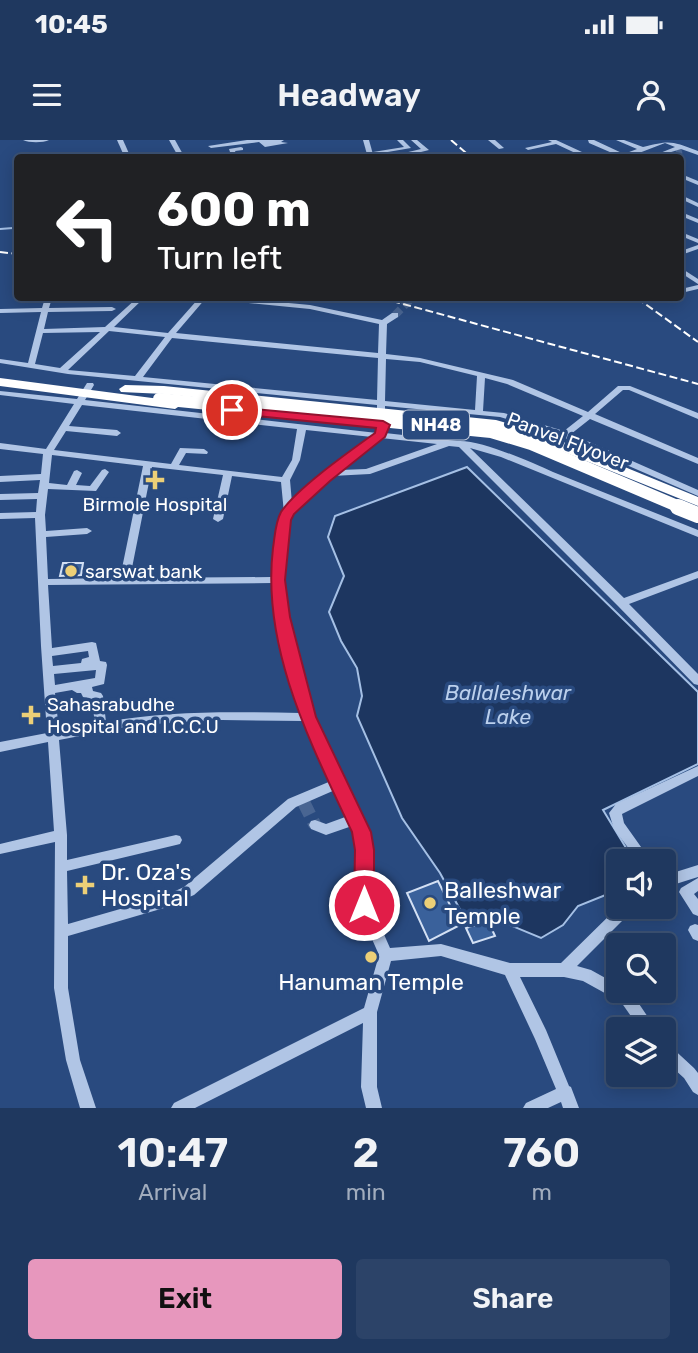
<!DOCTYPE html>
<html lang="en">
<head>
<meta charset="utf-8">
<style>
  :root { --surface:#1f385f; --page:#2c4368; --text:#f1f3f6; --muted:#a1acbd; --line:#3c5274; --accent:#e797bd }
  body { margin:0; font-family:Rubik,sans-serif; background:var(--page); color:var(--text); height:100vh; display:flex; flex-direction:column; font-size:26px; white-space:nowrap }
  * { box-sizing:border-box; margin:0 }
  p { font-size:23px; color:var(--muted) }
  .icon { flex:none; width:38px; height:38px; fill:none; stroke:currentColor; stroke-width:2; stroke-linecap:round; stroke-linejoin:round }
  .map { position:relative; height:968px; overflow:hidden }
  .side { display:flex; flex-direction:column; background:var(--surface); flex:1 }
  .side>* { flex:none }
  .banner { position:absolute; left:14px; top:14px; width:670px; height:147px; border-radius:7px; box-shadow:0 4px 18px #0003,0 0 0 2px var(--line); background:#202124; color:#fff; overflow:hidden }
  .tools { position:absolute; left:606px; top:709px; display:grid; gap:14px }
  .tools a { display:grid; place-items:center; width:70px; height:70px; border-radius:7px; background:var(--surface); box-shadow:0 4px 18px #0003,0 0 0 2px var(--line); font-size:35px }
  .pin { position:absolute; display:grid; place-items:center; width:60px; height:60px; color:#fff; margin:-30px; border:4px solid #fff; border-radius:50%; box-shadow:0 2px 7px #0007 }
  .me { position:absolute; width:77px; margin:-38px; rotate:0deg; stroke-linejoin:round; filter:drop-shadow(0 0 5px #0008) }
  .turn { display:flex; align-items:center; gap:24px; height:147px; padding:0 28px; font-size:32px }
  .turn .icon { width:91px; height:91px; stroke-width:2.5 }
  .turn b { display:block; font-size:49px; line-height:60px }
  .eta { display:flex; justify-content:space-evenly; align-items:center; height:119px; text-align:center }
  .eta b { font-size:42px; font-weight:600; line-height:49px }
  .primary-button { display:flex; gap:14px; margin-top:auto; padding:14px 28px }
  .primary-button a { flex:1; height:80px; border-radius:7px; background:var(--accent); color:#111; font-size:28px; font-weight:600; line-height:80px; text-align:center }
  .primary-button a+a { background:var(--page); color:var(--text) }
  .status { display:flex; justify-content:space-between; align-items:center; height:49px; padding:0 35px; background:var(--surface); direction:ltr }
  .status svg { height:19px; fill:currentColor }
  header { display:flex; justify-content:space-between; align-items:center; height:91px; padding:0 28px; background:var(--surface); font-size:32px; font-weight:600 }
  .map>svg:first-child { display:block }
  .water { fill:#1d3660; stroke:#a5c0e5; stroke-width:2 }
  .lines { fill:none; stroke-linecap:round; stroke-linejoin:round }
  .stream { stroke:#a5c0e5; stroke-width:2 }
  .building { fill:#3a619b; stroke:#d3e0f4; stroke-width:2 }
  .minor-tunnel-far2 { stroke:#496592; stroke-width:6; stroke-dasharray:6 3.5; stroke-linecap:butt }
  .minor-tunnel-far1 { stroke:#496592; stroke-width:8; stroke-dasharray:8 4.5; stroke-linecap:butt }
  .minor-tunnel { stroke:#496592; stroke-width:13; stroke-dasharray:13 7; stroke-linecap:butt }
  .minor { fill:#b0c5e5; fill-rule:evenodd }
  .highway { fill:#fff; fill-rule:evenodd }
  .rail { stroke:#fff; stroke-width:2; stroke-dasharray:8 3.5; stroke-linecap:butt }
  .highway-bridge-far1 { stroke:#fff; stroke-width:12 }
  .highway-bridge { stroke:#fff; stroke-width:16 }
  .route { fill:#e11d48; stroke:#92132f; stroke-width:2 }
  .poi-dot { fill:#eccf77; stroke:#294a7f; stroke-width:2.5 }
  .labels { text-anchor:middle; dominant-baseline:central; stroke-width:7; stroke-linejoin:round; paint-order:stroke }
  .shield { fill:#294a7f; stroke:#bfc9d9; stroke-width:2 }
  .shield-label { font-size:18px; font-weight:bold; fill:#fff }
  .street-label { font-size:19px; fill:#fff; stroke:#294a7f }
  .poi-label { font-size:19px; fill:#fff; stroke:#294a7f; text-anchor:start }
  .water-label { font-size:21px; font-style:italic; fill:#bbd0ed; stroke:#294a7f }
  .near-poi-label { font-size:23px; fill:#fff; stroke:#294a7f; text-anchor:start }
</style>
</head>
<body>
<div class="status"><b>10:45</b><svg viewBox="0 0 49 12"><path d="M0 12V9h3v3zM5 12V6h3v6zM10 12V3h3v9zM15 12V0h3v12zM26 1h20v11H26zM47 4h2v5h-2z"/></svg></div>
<header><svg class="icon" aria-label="menu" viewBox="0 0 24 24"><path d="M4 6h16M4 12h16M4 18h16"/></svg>Headway<svg class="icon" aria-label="person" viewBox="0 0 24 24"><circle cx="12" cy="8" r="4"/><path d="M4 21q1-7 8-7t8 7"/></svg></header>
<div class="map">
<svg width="698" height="968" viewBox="0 0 698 968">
  <rect width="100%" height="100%" fill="#294a7f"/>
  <polygon class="water" points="467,327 698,552 698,624 603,670 634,721 618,721 618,750 578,766 563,785 541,798 493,778 468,784 440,733 402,678 357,576 362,556 357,528 341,501 329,472 344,436 328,397 335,376"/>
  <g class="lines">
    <polyline class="stream" points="0,89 13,88"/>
  </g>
  <g class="building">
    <polygon points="63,423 83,423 81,435 60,436"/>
    <polygon points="438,741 460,785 429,801 407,753"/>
    <polygon points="488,781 495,796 473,803 466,788"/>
  </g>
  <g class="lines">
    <g class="minor-tunnel-far2">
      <polyline points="676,12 684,10"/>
      <polyline points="408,162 410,160"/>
    </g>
    <polyline class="minor-tunnel-far1" points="395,175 410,160"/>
    <polyline class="minor-tunnel" points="304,663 315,685"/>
    <g class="minor">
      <path d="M23,0H49C43,3 29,3 23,0Z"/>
      <polygon points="117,0 123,0 131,18 125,18"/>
      <polygon points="169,0 175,0 185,18 179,18"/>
      <polygon points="247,0 284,0 281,2 288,3 265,7 259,2 211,8 208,6"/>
      <polygon points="363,0 369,0 374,18 368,18"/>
      <polygon points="397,0 403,0 411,8 376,14 373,12 404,7"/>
      <polygon points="411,0 417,0 429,10 397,18 383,18 421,9"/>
      <polygon points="488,0 495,0 504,8 499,9"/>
      <polygon points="548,0 556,0 595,18 586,18 556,4 528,10 525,8 552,2"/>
      <path d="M588,0H594L624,14L637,9L616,0H624L643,7C671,0 671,1 698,11V15L681,9L668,13L677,18H668L660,13L675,7L665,3L626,18H616L619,16L589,3Z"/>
      <polygon points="241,7 243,8 243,10 235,11 238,18 232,18 229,9"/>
      <polygon points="681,34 698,41 698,45 681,38"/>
      <polygon points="681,55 698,63 698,67 681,59"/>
      <polygon points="681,72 698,79 698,83 681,76"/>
      <polygon points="681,92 698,99 698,103 681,96"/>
      <polygon points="698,105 698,109 681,115 681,111"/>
      <polygon points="681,128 698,139 698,144 681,133"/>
      <polygon points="698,145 698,149 681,153 681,149"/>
      <path d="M45,158H52L49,168L112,167L116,169L112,171L48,172L44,189L105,187L137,158H144L114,187L168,193L199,158H206L176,193L378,213L379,184L310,169L218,160L214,158H235L310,165L382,180L392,173H398V177L387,184L386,214L420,218L513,240L588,272L618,246H630L698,273V279L629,250H623L595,274L698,318V324L590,279L571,294L698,350V356L548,291L500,277L385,266V271L381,274L377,271V265L68,234L0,223V219L28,223L41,172L0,173V169L42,168ZM109,191L165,197L135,236L68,230ZM100,192L60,228L35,224L43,193ZM172,198L378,218L377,260L143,237ZM386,219L420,222L477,236L475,270L385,261ZM485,238L507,244L583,276L564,291L504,273L483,271Z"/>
      <polygon points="408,158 415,158 410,162 406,160"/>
      <path d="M87,243H93L94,245L85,260L377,293L381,291L385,293L457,301C480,299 530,322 553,332C601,351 650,371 698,390V397L501,317L470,308L624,458L698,431V438L629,464L698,534V545L694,544L618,466L459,307L449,306L370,334L332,336L305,359L289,381L282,440L287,477L313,577L367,692L371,710V765L390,808L441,804L510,823H561L619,766H634L633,770L577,826L591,830L618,845V850L631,852L656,889H640L621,862L583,841L564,837H520L546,890L569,946L571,947L579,968H563L561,962L548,968H523L526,963L556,949L535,899L505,835L441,816L391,821L377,872V947L382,968H366L361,947L363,883L195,968H171L174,963L364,868L379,815L357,765L359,710L352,686L326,695L311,689L309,685L311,681L315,680L326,684L348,676L335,650L296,667L194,755L164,768L68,796V848L80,920L96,968H80L66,920L54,848L55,702L0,714V704L54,691L48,602L0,612V602L47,593L41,506L35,378L0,379V373L36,372L37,359L0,360V354L38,353L40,340L0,342V336L41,334L43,314L0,309V303L46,309L74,264L0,255V251L77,259ZM82,265L297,289L292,320L282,337L179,325L186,313L207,314L208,312L204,309L180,308L171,324L54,310L66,291L117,296L121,293L117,290L69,286ZM306,290L372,297L311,344L292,363L290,340L300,320ZM381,298L437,304L366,329L340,330ZM52,315L143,326L120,438L48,439L46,397L87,394L92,391L87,388L46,391L45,375L48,349L96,351L109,332L105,329L102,330L90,346L76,345L82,333L77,330L74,331L67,345L49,343ZM152,327L223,335L213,379L218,382L223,379L232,336L281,342L284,373L279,381L272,437L130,438ZM272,443L277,477L300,573C235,572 170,570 106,582L103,556L101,553L93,551L92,547L104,544L107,525L106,522L100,521L96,503L92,502L52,508L48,445ZM88,511L89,517L82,519L81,523L53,526L52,516ZM96,530L95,538L55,545L54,534ZM72,550L77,553H81L83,557L92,559L95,585L59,591L55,553ZM222,580L303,581L331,641L288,659L184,747L162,757L68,784L67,731L176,705L180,704L182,700L180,696L176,695L67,720V695L59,600L137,585Z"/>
      <polygon points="698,626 698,636 622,674 624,683 651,721 638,721 614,689 609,673 616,664"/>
      <polygon points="698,725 698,737 663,748 663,736"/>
      <polygon points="698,738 698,751 694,754 698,759 698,776 693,774 679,752 681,748"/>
      <polygon points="695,784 698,785 698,801 693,799 688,790 690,786"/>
      <polygon points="663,902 668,904 694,928 698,933 698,955 693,952 684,938 663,919"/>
    </g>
    <g class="highway">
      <polygon points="0,238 175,261 181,265 175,269 0,246"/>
      <polygon points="125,245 164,246 496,280 544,294 698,357 698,366 534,300 495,288 164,254 121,252 119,249"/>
    </g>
    <g class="rail">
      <polyline points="451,0 472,18"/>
      <polyline points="0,112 18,114"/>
      <polyline points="381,158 698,244"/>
      <polyline points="637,158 698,202"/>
    </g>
    <polyline class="highway-bridge-far1" points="159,259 491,292 531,304 682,368"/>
    <polyline class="highway-bridge" points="678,367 698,375"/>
  </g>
  <path class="route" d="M232,267L383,281L390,285L385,297L330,341L294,374L291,380L285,440L290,477L316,577L371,692L374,710V765L371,772L364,774L357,772L354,765L355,710L352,692C311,604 261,508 273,408C275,396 275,383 281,372C297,348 350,311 375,293L376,288L228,273L226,270Z"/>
  <g class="poi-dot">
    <path d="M151.5 329.5h7v7h7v7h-7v7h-7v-7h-7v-7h7z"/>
    <circle cx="71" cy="431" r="7"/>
    <path d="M27.5 564.5h7v7h7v7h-7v7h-7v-7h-7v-7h7z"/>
    <path d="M81.5 734.5h7v7h7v7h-7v7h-7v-7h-7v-7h7z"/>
    <circle cx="430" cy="763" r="7"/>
    <circle cx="371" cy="817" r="7"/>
  </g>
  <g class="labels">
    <rect class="shield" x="403" y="270.5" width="66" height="29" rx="5"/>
    <g class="shield-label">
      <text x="436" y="285">NH48</text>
    </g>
    <g class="street-label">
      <text transform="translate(568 301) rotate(21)">Panvel Flyover</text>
    </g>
    <g class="poi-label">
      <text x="155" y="364" text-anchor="middle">Birmole Hospital</text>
      <text x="85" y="431">sarswat bank</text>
      <text x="47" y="564">Sahasrabudhe<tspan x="47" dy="22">Hospital and I.C.C.U</tspan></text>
    </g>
    <g class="water-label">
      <text x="508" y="552">Ballaleshwar<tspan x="508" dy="24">Lake</tspan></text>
    </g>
    <g class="near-poi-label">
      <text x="101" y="732">Dr. Oza's<tspan x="101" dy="26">Hospital</tspan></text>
      <text x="444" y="750">Balleshwar<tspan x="444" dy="26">Temple</tspan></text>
      <text x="371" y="842" text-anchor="middle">Hanuman Temple</text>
    </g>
  </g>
</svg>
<div class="tools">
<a><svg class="icon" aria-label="sound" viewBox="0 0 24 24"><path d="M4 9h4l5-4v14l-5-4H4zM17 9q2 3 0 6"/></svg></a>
<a><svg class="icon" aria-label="search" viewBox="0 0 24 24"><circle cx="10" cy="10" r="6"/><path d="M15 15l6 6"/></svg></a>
<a><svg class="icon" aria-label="layers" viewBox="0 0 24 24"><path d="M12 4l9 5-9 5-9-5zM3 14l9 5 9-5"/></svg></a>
</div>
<div class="pin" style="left:232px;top:270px;background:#d93025"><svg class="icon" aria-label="arrive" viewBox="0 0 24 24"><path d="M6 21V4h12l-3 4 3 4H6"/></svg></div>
<svg class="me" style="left:364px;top:765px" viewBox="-20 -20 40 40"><circle r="17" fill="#e11d48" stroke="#fff" stroke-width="3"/><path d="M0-11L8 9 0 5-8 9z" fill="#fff"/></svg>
<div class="banner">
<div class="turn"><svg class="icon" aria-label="left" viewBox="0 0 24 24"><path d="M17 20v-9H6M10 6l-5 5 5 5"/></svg><div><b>600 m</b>Turn left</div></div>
</div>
</div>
<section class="side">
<div class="eta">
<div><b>10:47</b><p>Arrival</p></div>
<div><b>2</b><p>min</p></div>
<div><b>760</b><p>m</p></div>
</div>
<div class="primary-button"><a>Exit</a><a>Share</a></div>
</section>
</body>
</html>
